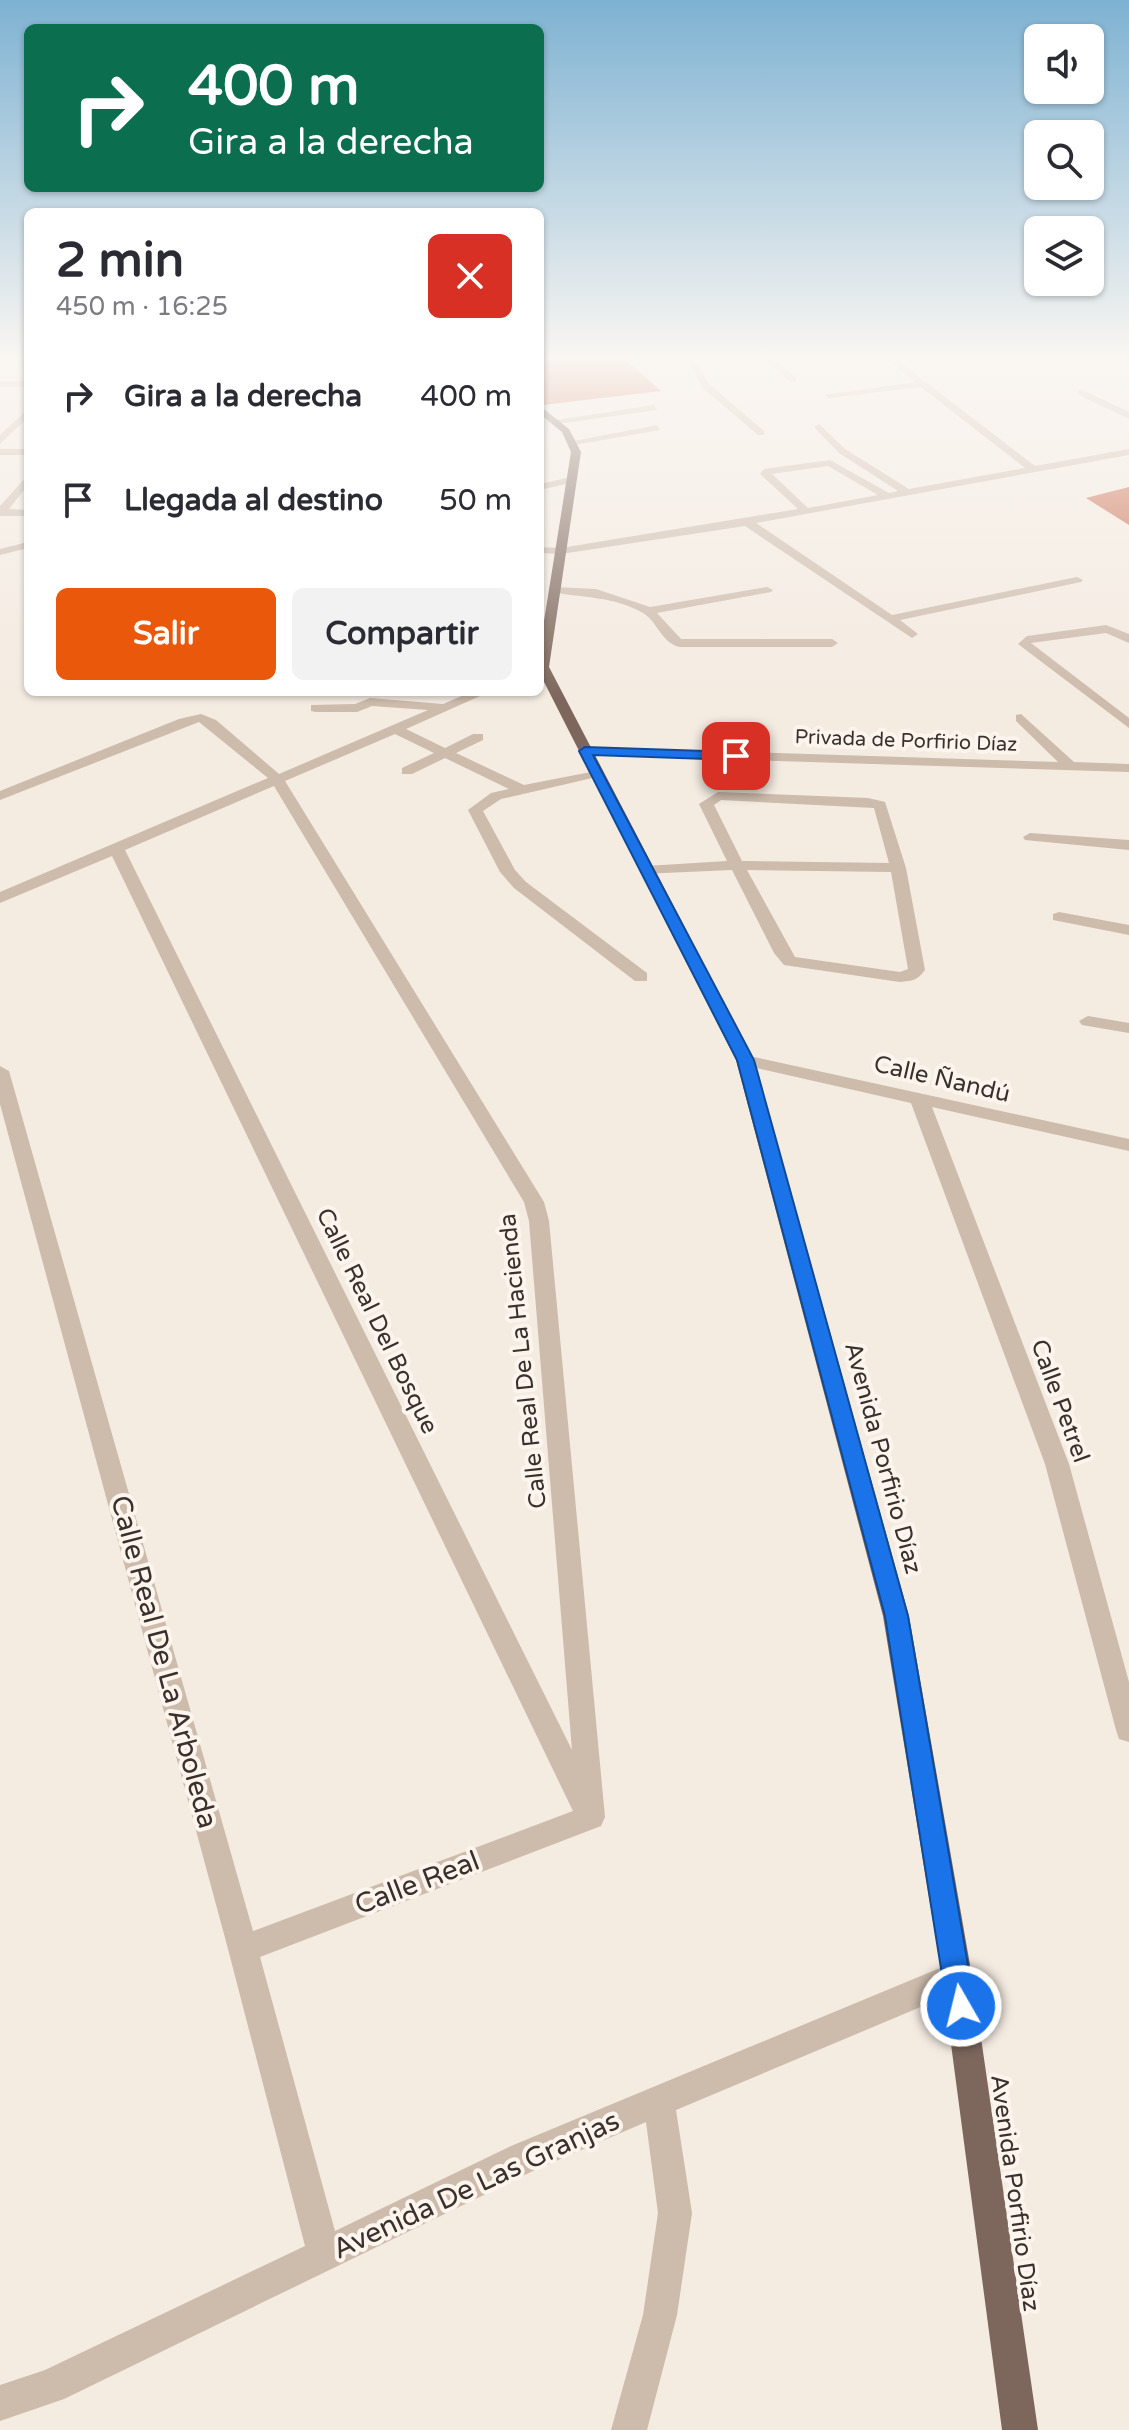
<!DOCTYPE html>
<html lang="es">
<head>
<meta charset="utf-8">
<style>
  :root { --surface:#fff; --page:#f2f2f3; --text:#2b2b33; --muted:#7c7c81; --accent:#ea580c }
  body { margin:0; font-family:"Varela Round",sans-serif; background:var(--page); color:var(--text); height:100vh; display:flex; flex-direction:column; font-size:30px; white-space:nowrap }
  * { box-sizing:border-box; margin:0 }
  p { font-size:26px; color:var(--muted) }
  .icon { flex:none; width:44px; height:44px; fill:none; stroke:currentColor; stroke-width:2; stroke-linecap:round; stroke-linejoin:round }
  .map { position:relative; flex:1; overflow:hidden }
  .side { position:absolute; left:24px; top:208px; width:520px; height:488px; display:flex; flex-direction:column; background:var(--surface); border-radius:12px; box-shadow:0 2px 6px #0004 }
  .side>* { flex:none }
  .banner { position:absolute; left:24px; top:24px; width:520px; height:168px; border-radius:12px; box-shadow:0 2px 6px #0004; background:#0b6e4f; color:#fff; overflow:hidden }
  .tools { position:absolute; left:1024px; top:24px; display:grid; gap:16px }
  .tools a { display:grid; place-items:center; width:80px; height:80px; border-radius:12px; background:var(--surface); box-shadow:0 2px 6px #0004; font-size:40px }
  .pin { position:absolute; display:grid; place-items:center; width:68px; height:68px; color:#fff; margin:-34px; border-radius:16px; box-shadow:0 4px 12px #0006 }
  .me { position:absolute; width:88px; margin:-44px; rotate:352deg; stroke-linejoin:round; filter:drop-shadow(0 0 6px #0008) }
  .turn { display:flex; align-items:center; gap:28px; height:168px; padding:0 32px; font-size:36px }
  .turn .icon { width:104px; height:104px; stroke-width:2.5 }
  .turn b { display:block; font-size:56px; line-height:68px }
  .round { display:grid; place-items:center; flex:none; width:84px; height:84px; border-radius:12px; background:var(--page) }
  .overview { display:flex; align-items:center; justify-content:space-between; height:136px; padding:0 32px }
  h1 { font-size:48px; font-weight:800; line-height:60px }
  .primary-button { display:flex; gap:16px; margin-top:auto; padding:16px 32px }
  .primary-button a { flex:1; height:92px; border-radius:12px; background:var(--accent); color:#fff; font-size:32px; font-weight:800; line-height:92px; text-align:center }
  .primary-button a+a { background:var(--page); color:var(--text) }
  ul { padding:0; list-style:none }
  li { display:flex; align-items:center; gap:24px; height:104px; padding:0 32px }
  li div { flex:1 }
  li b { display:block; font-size:30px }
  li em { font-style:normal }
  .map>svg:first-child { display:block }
  .building { fill:#c8694b }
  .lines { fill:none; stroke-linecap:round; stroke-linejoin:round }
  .minor { fill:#cdbbac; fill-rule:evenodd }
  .major { fill:#7d675c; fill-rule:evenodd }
  .route { fill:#1a73e8; stroke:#114b97; stroke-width:2 }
  .labels { text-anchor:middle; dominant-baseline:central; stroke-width:8; stroke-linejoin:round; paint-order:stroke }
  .far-street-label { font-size:20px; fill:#3b302b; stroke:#fbf5ee }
  .street-label { font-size:24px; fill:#3b302b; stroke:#fbf5ee }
  .near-street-label { font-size:28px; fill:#3b302b; stroke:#fbf5ee }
</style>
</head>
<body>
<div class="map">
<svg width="1129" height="2430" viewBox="0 0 1129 2430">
  <rect width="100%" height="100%" fill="#f4ebe1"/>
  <g class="building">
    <polygon points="540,360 626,360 661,391 543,405 540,403"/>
    <polygon points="1129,487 1129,525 1086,498"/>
  </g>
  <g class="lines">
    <g class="minor">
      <polygon points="688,360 696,360 709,384 764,431 764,435 758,435 702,387"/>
      <polygon points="767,360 776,360 796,378 796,382 790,382"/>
      <path d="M888,360H897L1035,466L1129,449V455L756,523L892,615L1077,577L1083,580L1081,582L900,620L918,634L912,638L745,526L561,554L540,553V547L561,548L798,509L760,474L764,469L830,460L889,493L898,491L839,453L814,427L819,424L845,449L909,489L1025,468L921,387L829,398L824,395L915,382ZM828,466L878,495L808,508L772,474Z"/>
      <rect x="0" y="381" width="28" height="6"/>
      <polygon points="1080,389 1129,412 1129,419 1077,394"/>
      <polygon points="654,405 657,410 556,424 551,421"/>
      <polygon points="28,409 28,417 0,444 0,435"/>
      <polygon points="657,425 660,430 574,445 569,442"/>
      <rect x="0" y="449" width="28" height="6"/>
      <polygon points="28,475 28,485 9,509 28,510 28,516 0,516 0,506"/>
      <polygon points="571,477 575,482 540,490 540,484"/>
      <polygon points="28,542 28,548 0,555 0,549"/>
      <path d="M555,587L596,589L650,607L767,587L773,590L771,592L657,613L681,639H832L838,643L832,647H679C660,641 658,622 643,613C614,596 582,598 551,592L549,590Z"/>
      <polygon points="1106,625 1129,634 1129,643 1106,633 1031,643 1129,718 1129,728 1018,644 1027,636"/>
      <path d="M471,692H489L406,729L445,748L473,734H483V740L456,753L524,785L601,770V776L501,799L483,811L515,870L526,882L647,973V981H635L514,888L500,872L468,810L491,793L509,789L445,758L412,774H402V768L434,753L395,734L285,781L544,1202L549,1221L605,1817L601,1826L260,1957L335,2231L511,2146L957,1961L968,1965L972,1976L968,1987L676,2110L692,2213L677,2315L647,2430H611L643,2315L658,2213L646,2122L535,2170L64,2399L0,2421V2385L45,2370L305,2246L228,1949L0,1104V1066L9,1071L253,1931L573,1811L112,856L0,903V892L268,778L199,722L0,800V791L179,719L201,714L216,720L279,774L428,710L372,706L357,712H316L311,711V705L355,704L370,698L443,704ZM274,786L524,1202L529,1221L572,1750L125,850Z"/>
      <polygon points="1021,714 1074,762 1129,764 1129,772 585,755 578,751 585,747 1058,762 1016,721 1016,715"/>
      <path d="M718,792L868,798L885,802L906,868L925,970C918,980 912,981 900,982L784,965L774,953L732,870L641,874V868L646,866L727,861L699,804ZM721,800L874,808L889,863L742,861L714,805ZM747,870L891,872L908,969L900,972L795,957Z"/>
      <polygon points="1030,833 1129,840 1129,850 1025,840 1023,837"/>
      <polygon points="1059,912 1129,925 1129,935 1053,920 1053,914"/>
      <polygon points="1088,1016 1129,1023 1129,1033 1082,1025 1079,1021"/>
      <polygon points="745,1055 1129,1139 1129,1151 932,1107 1069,1464 1129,1682 1129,1742 1119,1739 1116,1730 1045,1464 911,1103 739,1064 736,1060 739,1056"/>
    </g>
    <polygon class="major" points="540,406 569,429 581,452 549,667 754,1060 909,1616 972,1976 1038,2430 1002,2430 942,1976 883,1616 736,1060 540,674 540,646 571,452 562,432 540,414"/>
  </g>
  <linearGradient id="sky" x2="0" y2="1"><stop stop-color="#7eb2d2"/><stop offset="0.51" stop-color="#faf6f2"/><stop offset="1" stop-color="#faf6f2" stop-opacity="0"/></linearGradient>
  <rect width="1129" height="700" fill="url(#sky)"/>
  <polygon class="route" points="585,747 736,752 743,756 736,760 593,755 754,1060 908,1616 975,2006 971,2016 961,2020 951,2016 947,2006 885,1616 737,1060 579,751"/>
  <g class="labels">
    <g class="far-street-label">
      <text transform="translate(906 741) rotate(2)">Privada de Porfirio Díaz</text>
    </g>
    <g class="street-label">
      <text transform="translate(942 1079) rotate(13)">Calle Ñandú</text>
      <text transform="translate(377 1321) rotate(64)">Calle Real Del Bosque</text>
      <text transform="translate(523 1361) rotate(-96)">Calle Real De La Hacienda</text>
      <text transform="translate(1060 1401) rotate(70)">Calle Petrel</text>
      <text transform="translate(883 1458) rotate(75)">Avenida Porfirio Díaz</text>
      <text transform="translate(1015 2193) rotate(82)">Avenida Porfirio Díaz</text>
    </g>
    <g class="near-street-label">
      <text transform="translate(164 1662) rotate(75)">Calle Real De La Arboleda</text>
      <text transform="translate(417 1883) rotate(-21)">Calle Real</text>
      <text transform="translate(476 2185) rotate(-25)">Avenida De Las Granjas</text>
    </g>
  </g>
</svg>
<div class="tools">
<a><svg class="icon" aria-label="sound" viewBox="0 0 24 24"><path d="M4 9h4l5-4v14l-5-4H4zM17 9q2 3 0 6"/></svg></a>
<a><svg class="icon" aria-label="search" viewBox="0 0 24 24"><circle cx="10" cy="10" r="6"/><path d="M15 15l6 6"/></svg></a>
<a><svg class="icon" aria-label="layers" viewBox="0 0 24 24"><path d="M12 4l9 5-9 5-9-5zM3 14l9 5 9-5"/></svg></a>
</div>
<div class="pin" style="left:736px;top:756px;background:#d93025"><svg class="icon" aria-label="arrive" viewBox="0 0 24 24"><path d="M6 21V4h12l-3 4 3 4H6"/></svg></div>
<svg class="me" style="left:961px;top:2006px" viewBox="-20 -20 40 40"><circle r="17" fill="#1a73e8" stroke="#fff" stroke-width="3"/><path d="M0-11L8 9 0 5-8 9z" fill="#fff"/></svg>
<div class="banner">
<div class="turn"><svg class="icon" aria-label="right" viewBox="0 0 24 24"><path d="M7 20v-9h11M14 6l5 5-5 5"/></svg><div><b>400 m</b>Gira a la derecha</div></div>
</div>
<section class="side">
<div class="overview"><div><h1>2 min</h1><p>450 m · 16:25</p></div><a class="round" style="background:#d93025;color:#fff"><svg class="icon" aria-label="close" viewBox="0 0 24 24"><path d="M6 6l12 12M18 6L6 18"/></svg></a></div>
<ul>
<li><svg class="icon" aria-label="right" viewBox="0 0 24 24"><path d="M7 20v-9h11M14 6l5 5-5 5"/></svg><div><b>Gira a la derecha</b></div><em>400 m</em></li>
<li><svg class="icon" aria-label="arrive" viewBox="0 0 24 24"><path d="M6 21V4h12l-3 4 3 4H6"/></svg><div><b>Llegada al destino</b></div><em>50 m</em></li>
</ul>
<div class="primary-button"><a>Salir</a><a>Compartir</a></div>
</section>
</div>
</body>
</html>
